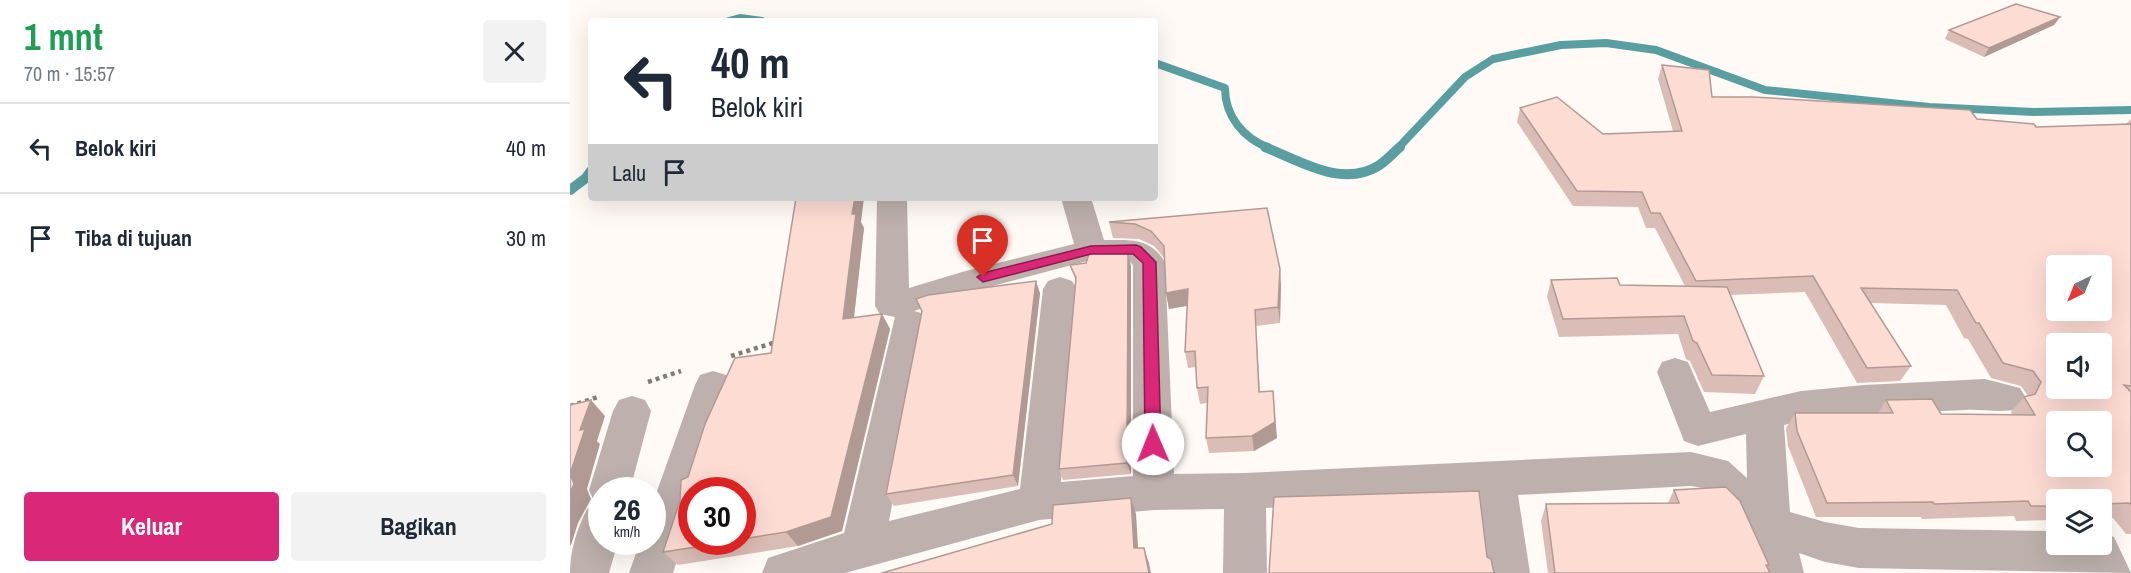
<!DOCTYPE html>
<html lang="id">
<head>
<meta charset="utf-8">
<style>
  :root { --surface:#fff; --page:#f2f2f3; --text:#1f2937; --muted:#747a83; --line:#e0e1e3; --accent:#db2777 }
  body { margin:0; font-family:"Archivo Narrow",sans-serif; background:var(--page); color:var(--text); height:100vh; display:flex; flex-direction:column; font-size:22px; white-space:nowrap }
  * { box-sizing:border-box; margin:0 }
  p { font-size:20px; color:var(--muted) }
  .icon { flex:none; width:33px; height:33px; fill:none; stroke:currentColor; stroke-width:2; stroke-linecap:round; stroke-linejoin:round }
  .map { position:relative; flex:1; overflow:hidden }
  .drawer { display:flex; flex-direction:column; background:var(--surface); width:570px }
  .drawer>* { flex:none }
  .hud { position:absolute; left:18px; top:18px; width:570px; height:183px; border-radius:6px; box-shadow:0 6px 24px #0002; background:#fff; color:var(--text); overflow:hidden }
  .needle { width:39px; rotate:223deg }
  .fabs { position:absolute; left:1476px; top:255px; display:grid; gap:12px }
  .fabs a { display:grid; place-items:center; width:66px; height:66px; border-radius:6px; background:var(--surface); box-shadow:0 6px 24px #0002; font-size:30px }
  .speed { position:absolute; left:18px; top:477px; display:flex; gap:12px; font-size:30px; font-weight:700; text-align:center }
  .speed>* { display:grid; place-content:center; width:78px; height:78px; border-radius:50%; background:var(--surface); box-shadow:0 6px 24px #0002; line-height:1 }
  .speed small { font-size:15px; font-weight:400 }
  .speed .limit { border:9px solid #d22; background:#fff; color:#111 }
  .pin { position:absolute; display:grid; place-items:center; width:51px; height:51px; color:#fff; margin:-62px -26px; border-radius:50% 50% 50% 0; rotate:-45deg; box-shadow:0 0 6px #0007 }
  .pin .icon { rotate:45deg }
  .me { position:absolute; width:66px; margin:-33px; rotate:359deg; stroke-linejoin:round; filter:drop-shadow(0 0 4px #0008) }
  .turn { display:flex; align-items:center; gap:21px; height:126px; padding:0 24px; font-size:27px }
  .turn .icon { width:78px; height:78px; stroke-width:2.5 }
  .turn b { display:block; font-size:42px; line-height:51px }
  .then { display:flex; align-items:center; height:57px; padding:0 24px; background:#0003; gap:12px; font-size:22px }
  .round { display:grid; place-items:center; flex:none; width:63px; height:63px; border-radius:6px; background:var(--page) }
  .headline { display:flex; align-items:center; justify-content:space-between; height:102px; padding:0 24px }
  h1 { font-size:36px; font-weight:700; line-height:45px; color:#1e9e55 }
  .action { display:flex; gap:12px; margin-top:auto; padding:12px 24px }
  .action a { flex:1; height:69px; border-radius:6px; background:var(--accent); color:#fff; font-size:24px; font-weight:700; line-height:69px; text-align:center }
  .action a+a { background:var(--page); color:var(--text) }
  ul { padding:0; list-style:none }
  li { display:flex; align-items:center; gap:18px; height:90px; padding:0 24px; border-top:2px solid var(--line) }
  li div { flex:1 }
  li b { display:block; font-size:22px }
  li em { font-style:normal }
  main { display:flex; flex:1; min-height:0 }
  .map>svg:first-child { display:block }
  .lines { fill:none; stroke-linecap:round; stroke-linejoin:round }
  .stream-far1 { stroke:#599fa1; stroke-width:8 }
  .stream { stroke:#599fa1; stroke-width:10 }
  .path { stroke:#827c76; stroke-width:4.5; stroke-dasharray:4 4; stroke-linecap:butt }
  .minor { fill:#beb1ad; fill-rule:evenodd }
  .wall { fill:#dabdb6; fill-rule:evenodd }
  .shaded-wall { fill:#b19a94 }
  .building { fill:#fddcd4; stroke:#b19a94; stroke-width:1.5; fill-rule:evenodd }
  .route { fill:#db2777; stroke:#8e194d; stroke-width:1.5 }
</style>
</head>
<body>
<main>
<section class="drawer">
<div class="headline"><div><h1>1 mnt</h1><p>70 m · 15:57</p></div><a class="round"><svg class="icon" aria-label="close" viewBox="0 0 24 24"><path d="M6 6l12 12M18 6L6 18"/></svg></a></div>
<ul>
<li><svg class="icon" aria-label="left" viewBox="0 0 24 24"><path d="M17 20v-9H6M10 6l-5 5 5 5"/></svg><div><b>Belok kiri</b></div><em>40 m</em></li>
<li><svg class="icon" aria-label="arrive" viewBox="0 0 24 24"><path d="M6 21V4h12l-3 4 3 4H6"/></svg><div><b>Tiba di tujuan</b></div><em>30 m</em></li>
</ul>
<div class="action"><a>Keluar</a><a>Bagikan</a></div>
</section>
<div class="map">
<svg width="1561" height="573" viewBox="0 0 1561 573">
  <rect width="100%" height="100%" fill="#fffaf6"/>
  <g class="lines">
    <g class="stream-far1">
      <polyline points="159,21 170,18 192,21"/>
      <path d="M585,63L655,88C655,116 673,138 699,148"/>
      <polyline points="828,148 895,77 923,59 991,45 1036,43 1086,50 1195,90 1359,107 1464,112 1561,110"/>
    </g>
    <g class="stream">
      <path d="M695,147C730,161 772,188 808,166C816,161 823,153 830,147"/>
      <polyline points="0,190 16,178 21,171"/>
    </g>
    <g class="path">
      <polyline points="161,356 206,342"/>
      <polyline points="78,382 111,371"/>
      <polyline points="0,406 28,397"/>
    </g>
    <g class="minor">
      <path d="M307,198H337L339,288L392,272L504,244L491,198H521L534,240C560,240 580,237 595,262L604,474L675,473L1121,452L1158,461L1177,478L1176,434L1128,446L1114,441L1087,372L1092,362L1105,358L1118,362L1140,412L1231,391L1294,385L1415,379L1450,388L1456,398L1450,408C1433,414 1415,409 1396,410C1336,413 1272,411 1214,425L1220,512L1255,522L1289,528L1486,531V544H1532V532L1544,537L1561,573L1289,568L1255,562L1229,553L1234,573H1190L1181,535L1133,488L1121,486L948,495L960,573H916L907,497L696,508L697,573H653L654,509L584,510L469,520L275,573H192L198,558L274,533L325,317L310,314L305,306ZM521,260H558L563,265V476L491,482L507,289L502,281L490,277L478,281L473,289L450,489L319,521L356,322L351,313L344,311L400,292Z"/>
      <polygon points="143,371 156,375 161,385 129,490 122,490 122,514 103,573 59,573 70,542 82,542 82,505 125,385 130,375"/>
      <path d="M62,396L75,400L81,411L60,490H32V542H48L39,573H0C0,550 7,529 17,509L30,504L25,503L19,490L43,411L49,400Z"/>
    </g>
  </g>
  <g class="wall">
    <polygon points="1490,17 1484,25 1414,57 1375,39 1379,30"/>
    <polygon points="1092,65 1142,97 1407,119 1466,127 1556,124 1561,119 1561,534 1556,534 1543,518 1532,518 1532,500 1486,500 1486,520 1446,521 1444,516 1352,519 1351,517 1246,517 1218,446 1216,428 1225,413 1308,413 1316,400 1371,414 1442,415 1441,412 1454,397 1458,396 1451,386 1421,378 1398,339 1394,338 1376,305 1301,303 1341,366 1330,381 1287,383 1235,292 1160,295 1194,376 1185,394 1134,392 1120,361 1116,359 1108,334 989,337 977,297 981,280 1050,285 1115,286 1085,228 1076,228 1068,207 1003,206 947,122 950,108 1033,134 1103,131 1088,79"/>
    <polygon points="697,208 711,285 710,323 686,326 690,392 707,438 684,451 639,453 636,438 637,403 630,404 627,388 626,367 618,368 615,352 617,306 599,309 596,293 595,259 584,246 569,239 543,238 539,222"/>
    <path d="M291,222L294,228L284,318L312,314L320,329L272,531L228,546L108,565L93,552L118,477L201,353ZM172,490V542H122Z"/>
    <polygon points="500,265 561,266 561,474 493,480 489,469 506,281"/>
    <polygon points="470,293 448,486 324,506 316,494 352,312 346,299"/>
    <polygon points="1104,490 1199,565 1197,567 1200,573 978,573 971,521 976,504 1098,503"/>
  </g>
  <g class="shaded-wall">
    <polygon points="1490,17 1484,25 1414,57 1419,48"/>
    <polygon points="285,198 294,198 291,222 294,228 282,334 273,319 282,214"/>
    <polygon points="558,255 561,266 561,474 557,463"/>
    <polygon points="710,269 711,285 710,323 708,307"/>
    <polygon points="466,281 470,293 448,486 443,475"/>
    <polygon points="618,289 621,305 599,309 596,293"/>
    <polygon points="312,314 320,329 272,531 228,546 216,532"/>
    <polygon points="703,391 707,438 684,451 682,436"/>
    <polygon points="21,400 35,416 27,441 30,444 17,489 21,499 8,523 1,545 0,546 0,474 10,430"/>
    <polygon points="561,498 566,514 569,563 564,548"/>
    <polygon points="574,548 579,563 581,573 579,573"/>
  </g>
  <g class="building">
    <polygon points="1446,4 1490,17 1419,48 1379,30"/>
    <path d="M1092,65L1139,70L1142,97H1183L1400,110L1407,119L1464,124L1466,127L1561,124V386L1554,385L1561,392V505L1559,503L1532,504V500H1486V506H1461L1458,501L1364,504L1363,502L1257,503L1227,431L1225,413H1323L1316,400L1362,399L1371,414L1465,415L1454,397L1465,394L1471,382L1463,371L1433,363L1409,323H1406L1387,290L1291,288L1341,366L1297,368L1243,276L1126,281L1090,213H1081L1072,192L1007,191L950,108L987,97L1033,134L1112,131ZM1486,266H1532V310H1486ZM1486,344H1532V388H1486ZM1486,422H1532V466H1486Z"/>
    <polygon points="226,198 285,198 282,214 286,214 273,319 312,314 261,517 216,532 172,539 172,490 122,490 122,542 158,542 93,552 110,501 111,480 118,477 135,424 165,358 201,353"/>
    <polygon points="697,208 710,269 708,307 685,310 689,392 703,391 705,422 682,436 636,438 638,387 627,388 625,351 615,352 618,289 596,293 594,246 581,231 565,224 539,222"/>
    <polygon points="520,251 554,251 558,255 557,463 489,469 506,278 500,265 516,263"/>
    <polygon points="1047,278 1050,285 1157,287 1194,376 1142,375 1127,343 1123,341 1114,316 993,319 981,280"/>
    <polygon points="466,281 443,475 316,494 352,311 346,299 358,295"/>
    <polygon points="21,400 10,430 15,429 0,474 4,484 0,492 0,405"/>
    <polygon points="1156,487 1170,501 1199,565 1196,565 1200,573 985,573 976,504 1109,503 1104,490"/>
    <polygon points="909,491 917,557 921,559 924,573 699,573 704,497"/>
    <polygon points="561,498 564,548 574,548 579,573 312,573 482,524 483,505"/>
  </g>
  <polygon class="route" points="566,245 571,247 586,262 591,444 589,448 583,450 577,448 575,444 573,263 563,254 521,254 413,282 407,277 413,273 521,246"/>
</svg>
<div class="fabs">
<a><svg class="needle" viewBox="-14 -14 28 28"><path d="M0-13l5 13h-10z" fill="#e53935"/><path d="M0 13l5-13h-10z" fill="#747a83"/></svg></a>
<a><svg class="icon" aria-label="sound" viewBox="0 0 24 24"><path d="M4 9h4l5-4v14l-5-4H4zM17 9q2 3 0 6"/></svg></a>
<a><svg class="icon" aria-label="search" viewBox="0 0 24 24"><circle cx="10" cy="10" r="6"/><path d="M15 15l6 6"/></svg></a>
<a><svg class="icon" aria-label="layers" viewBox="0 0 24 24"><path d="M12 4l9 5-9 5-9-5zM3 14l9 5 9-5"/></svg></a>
</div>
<div class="speed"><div>26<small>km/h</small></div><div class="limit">30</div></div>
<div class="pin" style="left:413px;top:277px;background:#d93025"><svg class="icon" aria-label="arrive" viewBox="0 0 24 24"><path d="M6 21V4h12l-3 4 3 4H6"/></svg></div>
<svg class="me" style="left:583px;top:444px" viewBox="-20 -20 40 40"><circle r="19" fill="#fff"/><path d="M0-13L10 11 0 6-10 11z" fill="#db2777"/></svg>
<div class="hud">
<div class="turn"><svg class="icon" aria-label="left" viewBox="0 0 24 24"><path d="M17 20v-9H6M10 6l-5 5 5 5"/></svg><div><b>40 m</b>Belok kiri</div></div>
<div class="then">Lalu<svg class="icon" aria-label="arrive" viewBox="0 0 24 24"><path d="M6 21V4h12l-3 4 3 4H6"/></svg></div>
</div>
</div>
</main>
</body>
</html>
